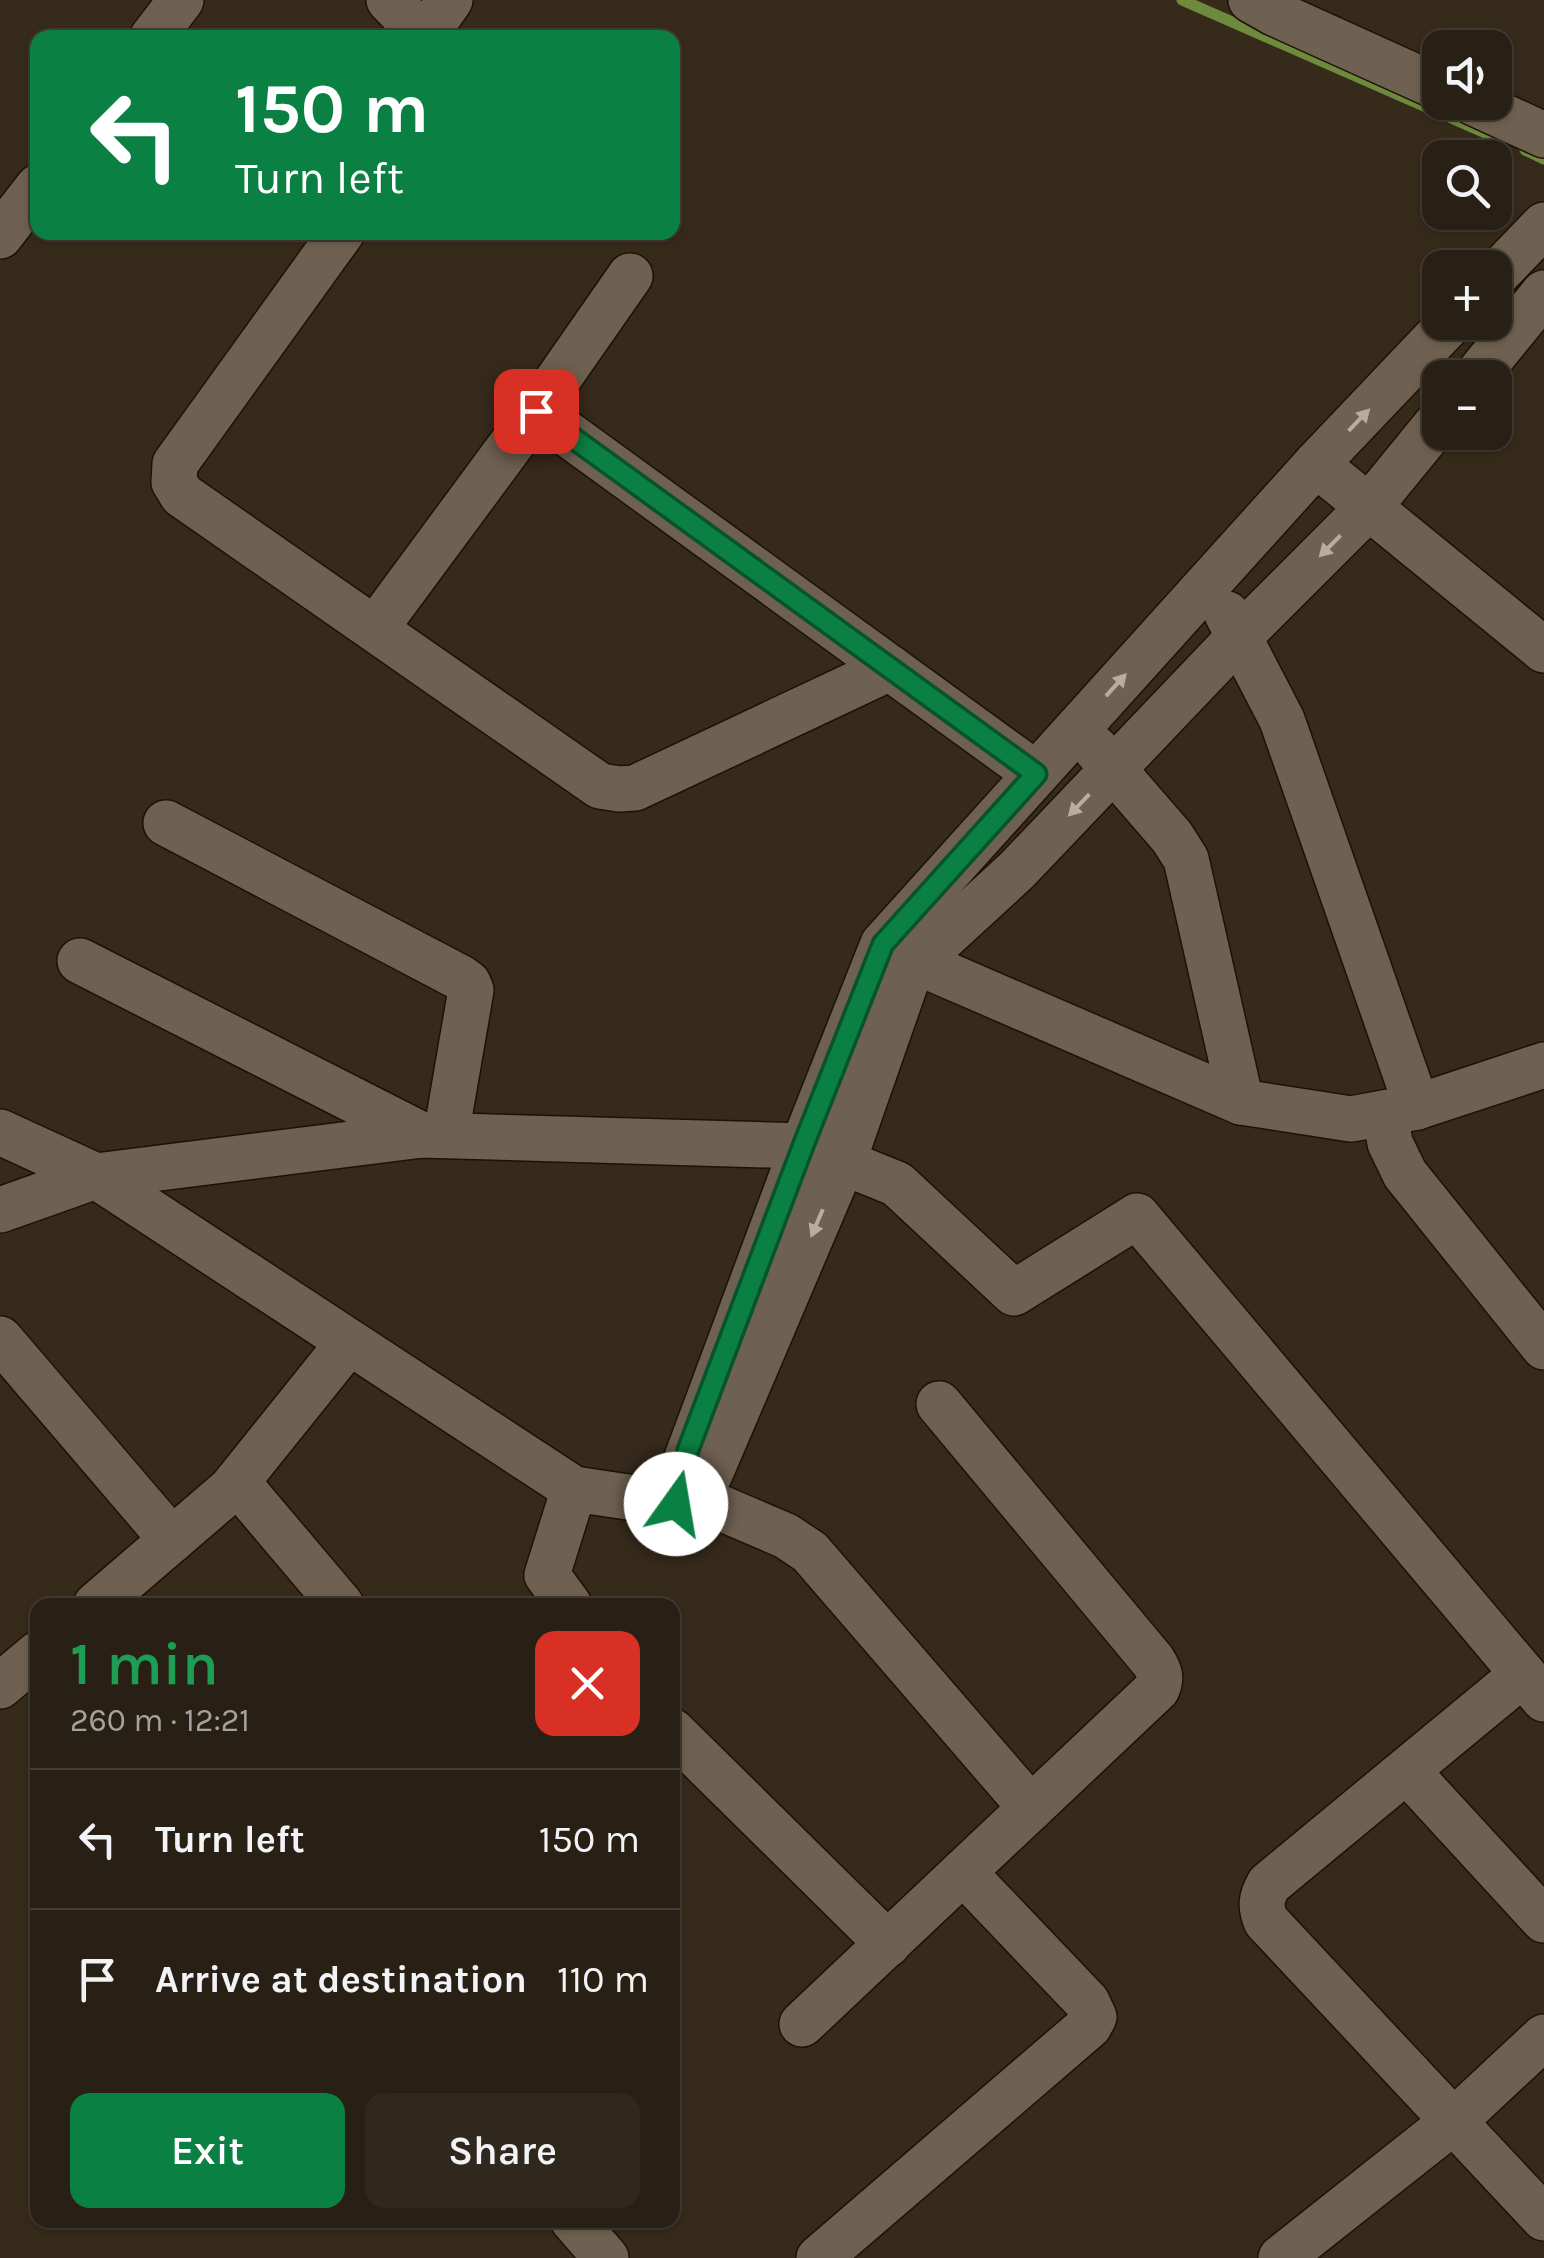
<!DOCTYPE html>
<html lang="en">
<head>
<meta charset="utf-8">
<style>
  :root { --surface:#282014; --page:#30281d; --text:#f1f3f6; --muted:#a5a3a0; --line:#443e34; --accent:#0b8043 }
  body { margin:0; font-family:Karla,sans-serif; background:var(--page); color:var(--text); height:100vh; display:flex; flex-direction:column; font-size:38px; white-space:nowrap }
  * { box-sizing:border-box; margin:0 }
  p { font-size:32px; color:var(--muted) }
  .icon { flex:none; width:55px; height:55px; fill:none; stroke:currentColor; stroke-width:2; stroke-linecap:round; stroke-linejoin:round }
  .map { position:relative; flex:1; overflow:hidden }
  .panel { position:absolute; left:30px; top:1598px; width:650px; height:630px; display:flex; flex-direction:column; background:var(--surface); border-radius:20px; box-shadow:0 2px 8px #0004,0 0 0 2px var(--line) }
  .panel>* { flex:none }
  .banner { position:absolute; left:30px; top:30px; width:650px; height:210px; border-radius:20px; box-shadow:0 2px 8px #0004,0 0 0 2px var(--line); background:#0b8043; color:#fff; overflow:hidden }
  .controls { position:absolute; left:1422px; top:30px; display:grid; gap:20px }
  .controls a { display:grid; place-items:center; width:90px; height:90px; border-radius:20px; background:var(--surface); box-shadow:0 2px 8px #0004,0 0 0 2px var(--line); font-size:50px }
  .pin { position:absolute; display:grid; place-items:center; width:85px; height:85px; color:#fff; margin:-42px; border-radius:20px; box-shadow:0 5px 15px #0006 }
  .me { position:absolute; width:110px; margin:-55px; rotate:13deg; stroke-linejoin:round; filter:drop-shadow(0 0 8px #0008) }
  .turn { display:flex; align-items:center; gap:35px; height:210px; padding:0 40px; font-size:45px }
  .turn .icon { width:130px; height:130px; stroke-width:2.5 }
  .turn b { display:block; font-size:70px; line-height:85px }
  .round { display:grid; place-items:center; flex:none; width:105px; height:105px; border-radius:20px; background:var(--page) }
  .head { display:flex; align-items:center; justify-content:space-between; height:170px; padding:0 40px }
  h1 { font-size:60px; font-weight:600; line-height:75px; color:#1e9e55 }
  .cta { display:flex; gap:20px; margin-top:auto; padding:20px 40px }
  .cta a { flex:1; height:115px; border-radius:20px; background:var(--accent); color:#fff; font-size:40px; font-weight:600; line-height:115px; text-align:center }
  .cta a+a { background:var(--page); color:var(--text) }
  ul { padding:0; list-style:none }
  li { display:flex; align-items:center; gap:30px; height:140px; padding:0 40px; border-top:2px solid var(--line) }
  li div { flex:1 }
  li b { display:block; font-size:38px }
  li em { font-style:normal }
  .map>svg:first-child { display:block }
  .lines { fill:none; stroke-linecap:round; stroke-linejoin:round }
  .stream { stroke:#6e8a3d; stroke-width:11 }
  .minor-casing { stroke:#1d1205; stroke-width:48 }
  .minor { stroke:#6f6151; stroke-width:45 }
  .oneway { fill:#b8ada1 }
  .route-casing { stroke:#07532c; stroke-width:25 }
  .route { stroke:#0b8043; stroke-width:18 }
</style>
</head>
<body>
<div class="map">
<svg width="1544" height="2258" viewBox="0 0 1544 2258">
  <rect width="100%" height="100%" fill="#362a1b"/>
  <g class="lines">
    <g class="stream">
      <polyline points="1182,0 1499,139"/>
      <polyline points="1525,150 1544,159"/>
    </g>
    <g class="minor-casing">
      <g id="minor">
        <polyline points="389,0 426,38"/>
        <polyline points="1251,0 1274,13 1440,88"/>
        <polyline points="425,36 450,0"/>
        <polyline points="152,38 181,0"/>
        <polyline points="1472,102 1544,135"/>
        <polyline points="342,232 175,464 174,482 182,495 600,786 619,789 635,788 890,668"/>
        <polyline points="0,236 38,187"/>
        <polyline points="1495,276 1544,225"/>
        <polyline points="1475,378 1544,293"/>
        <polyline points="536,411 1036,774"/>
        <polyline points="1316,464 1544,650"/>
        <polyline points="1227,614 1282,720 1417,1107"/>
        <polyline points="375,629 536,411 630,276"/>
        <polyline points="1095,748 1172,837 1186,859 1241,1102"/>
        <polyline points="166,823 461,978 468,983 471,990 446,1135"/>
        <polyline points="894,949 917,962 1241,1102 1351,1119 1417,1107 1544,1065"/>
        <polyline points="80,961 422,1135"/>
        <polyline points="1385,1113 1390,1143 1405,1174 1544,1347"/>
        <polyline points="0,1132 96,1176 574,1489 675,1504 702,1484 710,1474 843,1162 906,982 917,962 1017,870 1239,637 1369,507 1440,420"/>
        <polyline points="0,1210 96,1176 422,1135 803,1146 897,1184 1014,1293 1137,1216 1544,1699"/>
        <polyline points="0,1339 172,1540"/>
        <polyline points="685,1463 803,1146 883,944 1316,464 1451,322"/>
        <polyline points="237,1482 341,1605"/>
        <polyline points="688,1494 786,1536 810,1552 1031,1808"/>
        <polyline points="96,1605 231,1489 349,1342"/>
        <polyline points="569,1605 547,1575 574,1489"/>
        <path d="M1523,1674L1269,1884C1261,1898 1260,1906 1266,1921L1544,2218"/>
        <polyline points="0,1686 38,1654"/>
        <polyline points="672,1731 888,1944"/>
        <polyline points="1407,1771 1544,1920"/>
        <path d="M802,2024L1157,1689C1162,1678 1160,1672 1153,1661L939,1404"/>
        <polyline points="573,2220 606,2258"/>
        <polyline points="819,2258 1089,2026 1094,2017 1087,2002 963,1872"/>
        <polyline points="1281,2258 1454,2121 1544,2037"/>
      </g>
    </g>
    <use href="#minor" class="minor"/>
  </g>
  <defs><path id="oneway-solid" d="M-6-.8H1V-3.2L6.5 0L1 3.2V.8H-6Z" transform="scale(2.5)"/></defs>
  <g class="oneway">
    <use href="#oneway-solid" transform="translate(1359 420) rotate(-46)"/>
    <use href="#oneway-solid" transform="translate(1330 546) rotate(135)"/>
    <use href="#oneway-solid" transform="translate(1116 685) rotate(-48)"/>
    <use href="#oneway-solid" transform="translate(1079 805) rotate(134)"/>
    <use href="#oneway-solid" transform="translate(817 1223) rotate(113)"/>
  </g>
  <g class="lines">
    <g class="route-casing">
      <polyline id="route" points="536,411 1036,774 883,944 803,1146 688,1450 676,1504"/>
    </g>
    <use href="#route" class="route"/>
  </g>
</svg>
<div class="controls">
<a><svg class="icon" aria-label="sound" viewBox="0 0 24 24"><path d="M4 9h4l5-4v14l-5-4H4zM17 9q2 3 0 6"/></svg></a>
<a><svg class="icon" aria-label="search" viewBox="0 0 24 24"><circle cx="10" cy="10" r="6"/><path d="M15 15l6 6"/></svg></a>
<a>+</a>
<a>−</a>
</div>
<div class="pin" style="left:536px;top:411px;background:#d93025"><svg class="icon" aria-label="arrive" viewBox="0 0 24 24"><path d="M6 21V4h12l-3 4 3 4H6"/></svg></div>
<svg class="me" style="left:676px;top:1504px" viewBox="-20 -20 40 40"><circle r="19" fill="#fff"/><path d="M0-13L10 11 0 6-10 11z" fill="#0b8043"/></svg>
<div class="banner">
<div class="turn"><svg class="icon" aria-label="left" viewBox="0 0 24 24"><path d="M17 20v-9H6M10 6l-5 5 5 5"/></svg><div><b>150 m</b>Turn left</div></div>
</div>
<section class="panel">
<div class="head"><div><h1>1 min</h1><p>260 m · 12:21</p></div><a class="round" style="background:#d93025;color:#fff"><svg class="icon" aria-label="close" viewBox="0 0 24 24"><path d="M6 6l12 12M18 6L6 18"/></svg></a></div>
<ul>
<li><svg class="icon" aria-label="left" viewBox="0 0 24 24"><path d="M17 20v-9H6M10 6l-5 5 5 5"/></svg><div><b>Turn left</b></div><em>150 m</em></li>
<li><svg class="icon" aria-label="arrive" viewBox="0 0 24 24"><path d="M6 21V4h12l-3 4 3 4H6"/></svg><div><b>Arrive at destination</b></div><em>110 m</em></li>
</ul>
<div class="cta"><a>Exit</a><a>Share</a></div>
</section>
</div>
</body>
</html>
